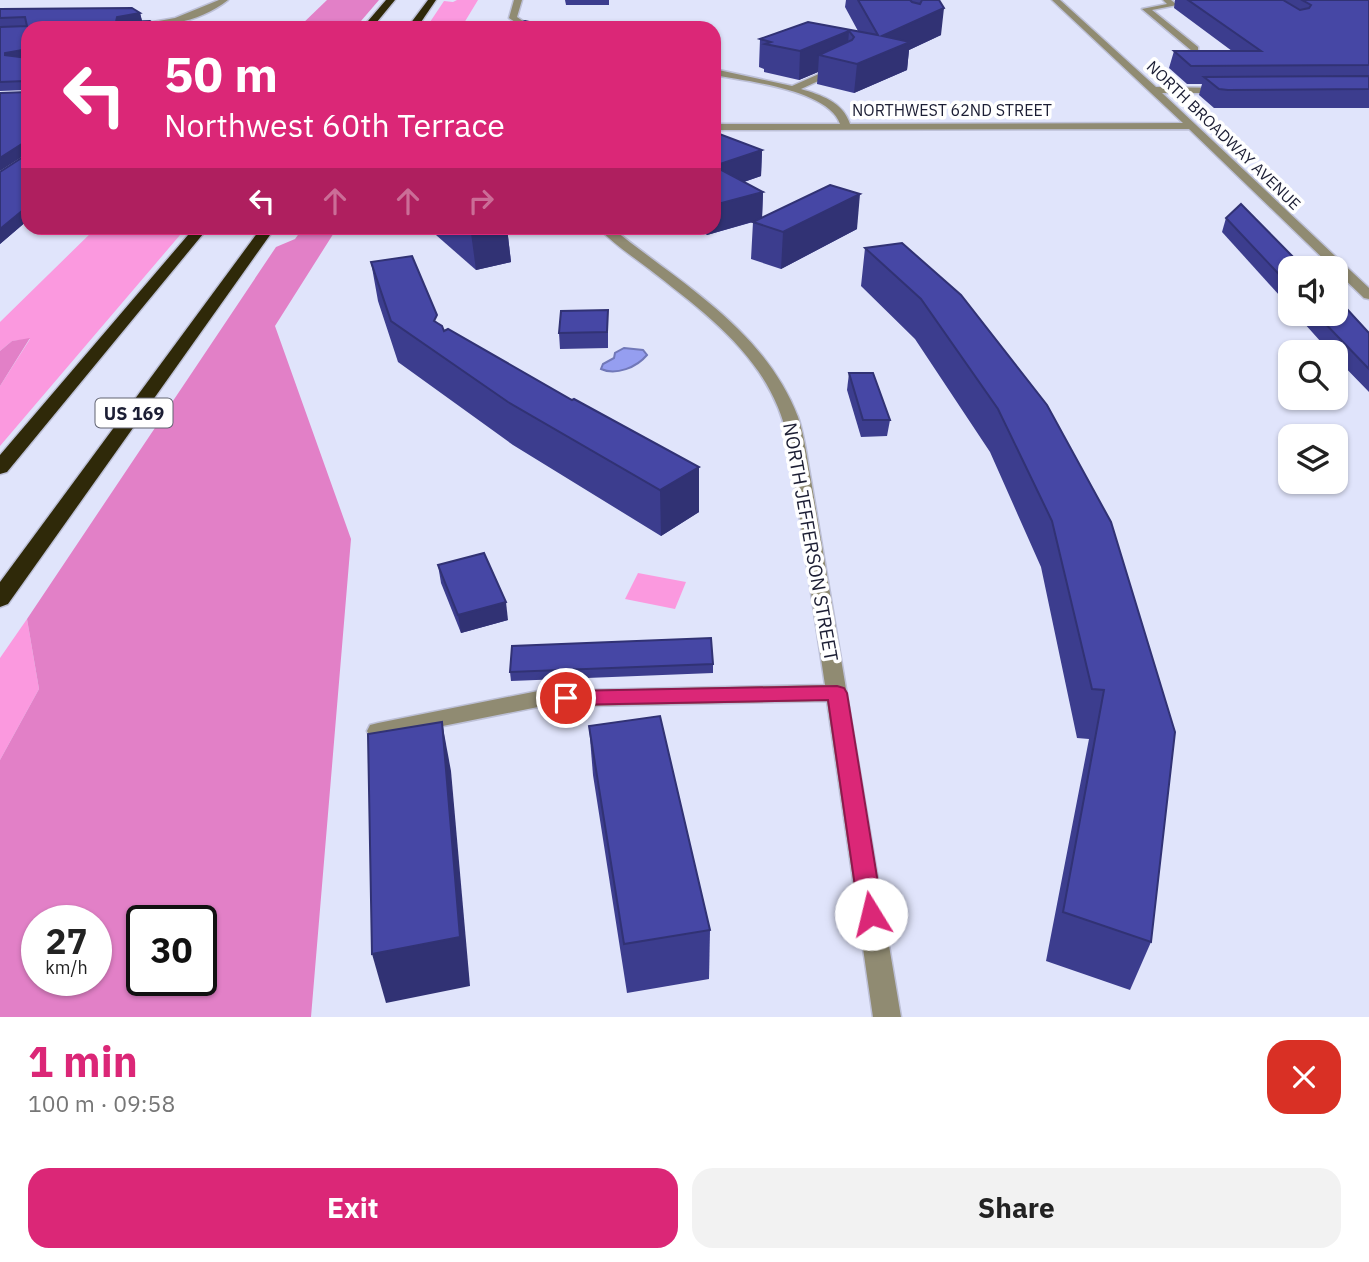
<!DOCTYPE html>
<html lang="en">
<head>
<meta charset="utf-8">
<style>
  :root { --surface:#fff; --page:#f2f2f2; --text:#222; --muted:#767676; --accent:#db2777 }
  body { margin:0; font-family:"IBM Plex Sans",sans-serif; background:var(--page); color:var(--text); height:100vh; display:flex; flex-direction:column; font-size:26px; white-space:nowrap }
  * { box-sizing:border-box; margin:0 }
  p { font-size:23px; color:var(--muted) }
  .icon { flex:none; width:38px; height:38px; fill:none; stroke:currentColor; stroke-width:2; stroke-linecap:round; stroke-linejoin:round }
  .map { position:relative; height:1017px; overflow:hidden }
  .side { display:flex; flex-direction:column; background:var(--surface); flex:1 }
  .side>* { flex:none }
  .banner { position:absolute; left:21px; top:21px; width:700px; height:214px; border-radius:21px; box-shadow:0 2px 5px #0004; background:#db2777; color:#fff; overflow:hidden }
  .controls { position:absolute; left:1278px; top:256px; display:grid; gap:14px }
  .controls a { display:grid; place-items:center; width:70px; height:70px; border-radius:14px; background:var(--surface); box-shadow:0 2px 5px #0004; font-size:35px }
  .speed { position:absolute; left:21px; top:905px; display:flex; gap:14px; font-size:35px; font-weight:700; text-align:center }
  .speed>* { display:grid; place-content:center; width:91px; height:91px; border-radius:50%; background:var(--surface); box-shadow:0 2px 5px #0004; line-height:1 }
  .speed small { font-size:18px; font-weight:400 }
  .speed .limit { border:4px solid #111; border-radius:10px; background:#fff; color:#111 }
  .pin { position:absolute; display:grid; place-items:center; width:60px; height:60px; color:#fff; margin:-30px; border:4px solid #fff; border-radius:50%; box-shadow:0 2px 7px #0007 }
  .me { position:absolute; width:77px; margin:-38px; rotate:351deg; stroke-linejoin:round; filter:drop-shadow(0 0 5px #0008) }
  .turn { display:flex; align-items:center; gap:24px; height:147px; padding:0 28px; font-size:32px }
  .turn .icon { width:91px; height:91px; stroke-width:2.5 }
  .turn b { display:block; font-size:49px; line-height:60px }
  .lanes { display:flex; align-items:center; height:66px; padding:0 28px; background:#0003; justify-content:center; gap:35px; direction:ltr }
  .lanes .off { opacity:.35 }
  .round { display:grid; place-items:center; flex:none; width:74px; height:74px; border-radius:21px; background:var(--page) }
  .overview { display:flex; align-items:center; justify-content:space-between; height:119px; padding:0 28px }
  h1 { font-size:42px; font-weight:700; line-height:52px; color:var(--accent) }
  .cta { display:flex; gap:14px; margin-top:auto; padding:14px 28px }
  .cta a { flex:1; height:80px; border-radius:21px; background:var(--accent); color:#fff; font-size:28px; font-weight:700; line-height:80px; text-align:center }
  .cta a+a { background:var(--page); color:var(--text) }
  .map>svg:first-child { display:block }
  .green { fill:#fb99df }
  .forest { fill:#e280c7; fill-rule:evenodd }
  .water { fill:#959ef0; stroke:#7178b8; stroke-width:2 }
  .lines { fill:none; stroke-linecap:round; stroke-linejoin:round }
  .minor-casing { stroke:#bdc0d7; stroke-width:3 }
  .highway-casing { stroke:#bdc0d7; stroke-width:3 }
  .minor { fill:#908b72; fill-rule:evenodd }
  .highway { fill:#2f2909; fill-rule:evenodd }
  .wall { fill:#3c3d8e }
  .shaded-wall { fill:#313274 }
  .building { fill:#4647a5; stroke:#313274; stroke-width:2 }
  .route { fill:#db2777; stroke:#8e194d; stroke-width:2 }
  .labels { text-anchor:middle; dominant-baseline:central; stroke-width:7; stroke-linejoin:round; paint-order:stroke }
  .far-street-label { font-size:16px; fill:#1c1e34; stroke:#fff }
  .shield { fill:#fff; stroke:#606271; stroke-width:2 }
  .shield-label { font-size:18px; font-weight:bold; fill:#1c1e34 }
  .street-label { font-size:19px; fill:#1c1e34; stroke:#fff }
</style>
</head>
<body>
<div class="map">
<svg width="1369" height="1017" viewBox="0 0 1369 1017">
  <rect width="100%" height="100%" fill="#e0e4fb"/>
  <g class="green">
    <polygon points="457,0 478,0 461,28 426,28 444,1 453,2"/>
    <polygon points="96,228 186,228 0,446 0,386 30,339 12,341 0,351 0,322"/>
    <polygon points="638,573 686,582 675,609 625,599"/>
    <polygon points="27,619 39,689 0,760 0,658"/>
  </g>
  <g class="forest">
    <polygon points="327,0 379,0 355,28 298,28"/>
    <path d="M303,228H337L275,326L351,539L311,1017H0V760L39,689L27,619L276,247L295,239ZM37,920H96V980H37ZM142,920H201V980H142Z"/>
    <polygon points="30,338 0,386 0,351 12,341"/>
  </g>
  <path class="water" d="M624,348L643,350L647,355C637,367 616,376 601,369L603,364L614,358L615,353Z"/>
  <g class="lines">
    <g class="minor-casing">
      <g id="minor">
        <path d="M219,0H228C198,24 156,28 120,28L175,18Z"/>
        <polygon points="514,0 522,0 517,17 533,28 524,28 509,18"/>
        <path d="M1052,0H1060L1156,87L1225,88V92L1222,93H1162L1369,288V299L1364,298L1189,129L714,130V124H840C829,90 746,81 714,75V69L792,86L839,65L842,70L801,89C821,95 843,102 850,124L1183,123Z"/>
        <polygon points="1163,0 1171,0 1177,5 1152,10 1198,47 1198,51 1192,51 1142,9 1167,4"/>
        <path d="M599,228H612C681,284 764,329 798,417C805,437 807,459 811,480L901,1017H873L827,701L538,707L378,739L370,737L367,731L370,725L378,723L538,691L825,685L788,440C772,361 709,316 649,269C632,256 613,244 599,228Z"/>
      </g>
    </g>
    <g class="highway-casing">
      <g id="highway">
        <polygon points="386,0 395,0 372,28 362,28"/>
        <polygon points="428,0 436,0 417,28 407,28"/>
        <polygon points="194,228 208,228 7,472 0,474 0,455"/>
        <polygon points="261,228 275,228 8,604 0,607 0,582"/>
      </g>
    </g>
    <use href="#minor" class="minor"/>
    <use href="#highway" class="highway"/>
  </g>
  <g class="wall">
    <polygon points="565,0 609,0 609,5 566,5"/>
    <polygon points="846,0 939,0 941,35 909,50 907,70 854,93 817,84 818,72 799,80 764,72 764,69 759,67 760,39 808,22 858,31 845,7"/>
    <polygon points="1175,0 1369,0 1369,108 1214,108 1199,95 1202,84 1187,84 1169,68 1174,51 1232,51 1174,8"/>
    <polygon points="0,9 140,13 142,21 28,28 28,220 0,244 0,172 26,155 27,90 0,91 0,27 27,26 0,26"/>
    <polygon points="762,150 761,176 744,182 763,192 762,217 857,229 781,269 751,259 753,222 707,235 695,228 714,228"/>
    <polygon points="1226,218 1290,268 1290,307 1222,232"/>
    <polygon points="428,228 507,228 511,262 476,270"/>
    <polygon points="902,243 1111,522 1151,942 1130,990 1046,961 1089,739 1077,738 1041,567 990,452 915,339 861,286 865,248"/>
    <polygon points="371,262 439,324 444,331 699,512 661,536 513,445 398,362 378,301"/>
    <polygon points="608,310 608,348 560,349 559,333"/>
    <polygon points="1295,313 1335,313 1369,333 1369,392 1335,357 1335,352 1330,352"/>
    <polygon points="849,373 890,420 887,436 861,437 847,390"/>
    <polygon points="438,565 508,620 461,633 441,583"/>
    <polygon points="713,664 713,673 511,681 510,672"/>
    <polygon points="589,726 710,930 709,979 627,993 593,775"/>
  </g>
  <g class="shaded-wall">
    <polygon points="944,8 941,35 909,50 907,70 854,93 857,64 882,36"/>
    <polygon points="140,13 142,21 116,22 117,17"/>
    <polygon points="849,31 847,58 819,55 818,72 799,80 800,51"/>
    <polygon points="28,49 28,58 8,64 5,53"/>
    <polygon points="25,142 28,153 0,171 0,158"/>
    <polygon points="762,150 761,176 714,192 714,166"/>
    <polygon points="763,192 762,219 707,235 707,228 714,228 714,205"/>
    <polygon points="860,194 857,229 781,269 783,232"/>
    <polygon points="28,206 28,220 0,244 0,229"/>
    <polygon points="495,228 507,228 511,262 476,270 471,233"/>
    <polygon points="699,467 699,512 661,536 660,490"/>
    <polygon points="506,602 508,620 461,633 458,615"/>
    <polygon points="442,722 451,771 470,986 386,1003 372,954"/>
  </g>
  <g class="building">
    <polygon points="858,0 910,0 912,2 920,4 922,0 939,0 944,8 882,36 910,42 857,64 819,55 852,40 854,37 849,31 800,51 765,44 771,42 760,39 808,22 878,35"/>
    <polygon points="1188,0 1283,0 1300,10 1309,8 1311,5 1302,0 1369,0 1369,65 1191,66 1174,51 1261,51"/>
    <polygon points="132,8 140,13 117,17 116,22 150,21 159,28 28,28 28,49 5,53 5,55 28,58 28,206 0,229 0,172 26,155 25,142 0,158 0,93 27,92 28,84 25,81 0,82 0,27 27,26 25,17 0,18 0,9"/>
    <polygon points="525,21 555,28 503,28"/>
    <polygon points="1369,76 1369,89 1228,90 1219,89 1204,77"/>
    <polygon points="714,132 762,150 714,166"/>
    <polygon points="714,166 763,192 714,205"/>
    <polygon points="830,185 860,194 783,232 753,222"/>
    <polygon points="1241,204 1304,268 1290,268 1290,286 1226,218"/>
    <polygon points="465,228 495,228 471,233"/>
    <polygon points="902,243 961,295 1047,405 1111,522 1175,732 1151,942 1063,912 1104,690 1092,689 1052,521 998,409 921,299 865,248"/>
    <polygon points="412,256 437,315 434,321 442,326 444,331 448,329 572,400 574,399 699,467 660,490 508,402 391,321 371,262"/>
    <polygon points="1335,296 1369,333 1369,369 1315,313 1335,313"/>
    <polygon points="608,310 607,332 559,333 561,311"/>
    <polygon points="849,373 873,373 890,420 863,420"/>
    <polygon points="484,553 506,602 458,615 438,565"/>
    <polygon points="711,638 713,664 510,672 512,646"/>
    <polygon points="660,716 710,930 624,944 589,726"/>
    <polygon points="442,722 460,937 372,954 368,734"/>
  </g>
  <polygon class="route" points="837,686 844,688 847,693 883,914 879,922 871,925 863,922 859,914 828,700 566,705 559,703 556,698 559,693 566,691"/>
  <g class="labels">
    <g class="far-street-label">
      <text x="952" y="110">NORTHWEST 62ND STREET</text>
      <text transform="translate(1224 135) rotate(44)">NORTH BROADWAY AVENUE</text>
    </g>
    <rect class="shield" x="95.5" y="398.5" width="77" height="29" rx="5"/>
    <g class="shield-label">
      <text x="134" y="413">US 169</text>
    </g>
    <g class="street-label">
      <text transform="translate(811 542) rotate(80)">NORTH JEFFERSON STREET</text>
    </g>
  </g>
</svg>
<div class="controls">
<a><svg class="icon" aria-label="sound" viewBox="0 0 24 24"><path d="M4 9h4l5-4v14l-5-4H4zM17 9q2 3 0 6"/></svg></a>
<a><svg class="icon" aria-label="search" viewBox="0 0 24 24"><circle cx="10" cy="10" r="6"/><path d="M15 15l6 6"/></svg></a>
<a><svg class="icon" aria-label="layers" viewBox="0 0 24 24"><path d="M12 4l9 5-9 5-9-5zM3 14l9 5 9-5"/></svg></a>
</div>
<div class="speed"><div>27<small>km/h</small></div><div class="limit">30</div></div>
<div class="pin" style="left:566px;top:698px;background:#d93025"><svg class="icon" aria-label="arrive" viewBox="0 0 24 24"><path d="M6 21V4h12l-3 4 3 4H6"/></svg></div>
<svg class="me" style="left:871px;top:914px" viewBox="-20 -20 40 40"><circle r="19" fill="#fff"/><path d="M0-13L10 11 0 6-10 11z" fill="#db2777"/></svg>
<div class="banner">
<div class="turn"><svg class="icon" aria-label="left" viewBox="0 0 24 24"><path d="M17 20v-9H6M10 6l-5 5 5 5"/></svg><div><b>50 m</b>Northwest 60th Terrace</div></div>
<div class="lanes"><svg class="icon" aria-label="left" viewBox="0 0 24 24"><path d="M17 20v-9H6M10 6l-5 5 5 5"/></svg><svg class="icon off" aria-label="ahead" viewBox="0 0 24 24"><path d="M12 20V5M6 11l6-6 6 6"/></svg><svg class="icon off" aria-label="ahead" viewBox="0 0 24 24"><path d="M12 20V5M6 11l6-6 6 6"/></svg><svg class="icon off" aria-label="right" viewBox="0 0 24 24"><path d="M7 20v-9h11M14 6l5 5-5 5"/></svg></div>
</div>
</div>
<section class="side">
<div class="overview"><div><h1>1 min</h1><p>100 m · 09:58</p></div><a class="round" style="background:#d93025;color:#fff"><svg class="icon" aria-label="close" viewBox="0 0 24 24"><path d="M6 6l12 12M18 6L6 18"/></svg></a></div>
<div class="cta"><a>Exit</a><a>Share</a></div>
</section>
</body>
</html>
